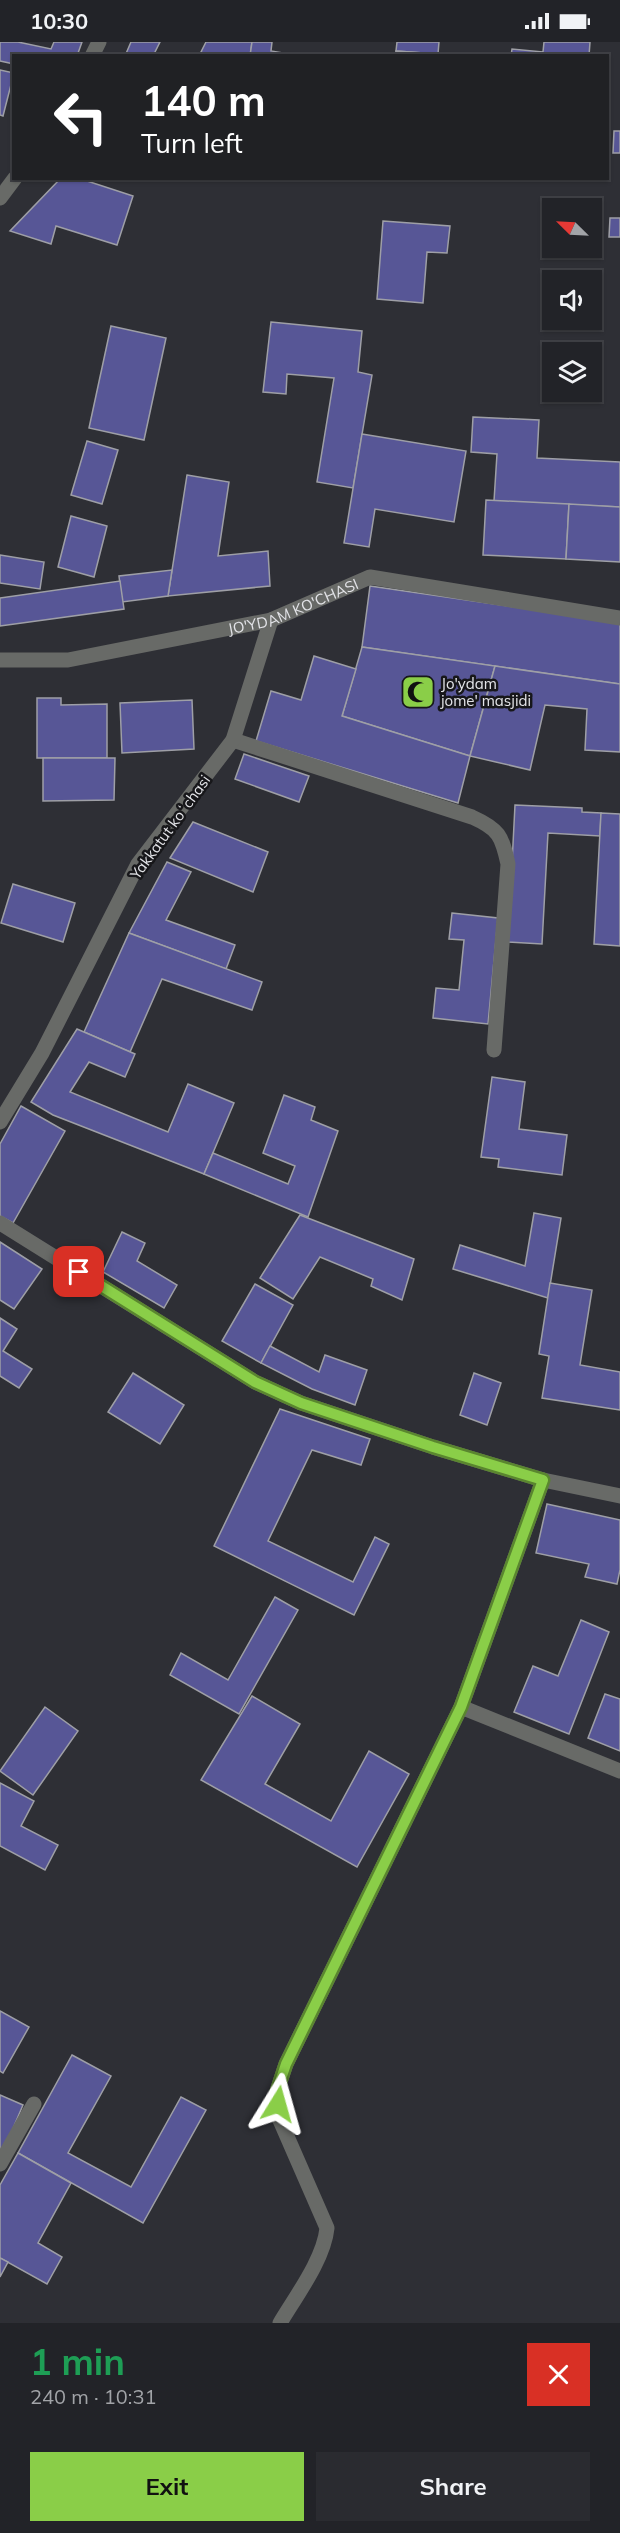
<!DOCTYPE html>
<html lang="en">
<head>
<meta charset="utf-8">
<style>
  :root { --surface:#222328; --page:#2a2b30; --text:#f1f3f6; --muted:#a2a4a8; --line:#3f4045; --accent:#8ace48 }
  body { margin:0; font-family:Mulish,sans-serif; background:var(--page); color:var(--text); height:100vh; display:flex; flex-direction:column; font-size:22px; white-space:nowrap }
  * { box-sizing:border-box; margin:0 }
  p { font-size:20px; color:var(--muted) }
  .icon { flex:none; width:33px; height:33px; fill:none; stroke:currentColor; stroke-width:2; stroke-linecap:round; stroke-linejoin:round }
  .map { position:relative; height:2281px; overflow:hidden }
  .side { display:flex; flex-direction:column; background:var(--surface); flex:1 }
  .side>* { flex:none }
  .top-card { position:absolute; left:12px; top:12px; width:597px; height:126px; border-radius:0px; box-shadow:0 2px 4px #0004,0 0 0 2px var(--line); background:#202124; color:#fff; overflow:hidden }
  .needle { width:39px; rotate:294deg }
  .tools { position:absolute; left:542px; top:156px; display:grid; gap:12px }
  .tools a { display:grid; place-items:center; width:60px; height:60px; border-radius:0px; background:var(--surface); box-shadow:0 2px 4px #0004,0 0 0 2px var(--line); font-size:30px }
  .pin { position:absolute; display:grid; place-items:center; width:51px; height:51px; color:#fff; margin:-26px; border-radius:12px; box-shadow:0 3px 9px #0006 }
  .me { position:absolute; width:66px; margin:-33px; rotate:8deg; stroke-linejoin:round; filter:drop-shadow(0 0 4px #0008) }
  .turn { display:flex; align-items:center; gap:21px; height:126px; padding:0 30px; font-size:27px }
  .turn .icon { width:78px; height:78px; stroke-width:2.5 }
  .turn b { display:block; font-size:42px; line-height:51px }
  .round { display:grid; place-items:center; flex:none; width:63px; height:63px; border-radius:0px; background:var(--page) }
  .headline { display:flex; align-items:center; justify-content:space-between; height:102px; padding:0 30px }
  h1 { font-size:36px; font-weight:700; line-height:45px; color:#1e9e55 }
  .primary-button { display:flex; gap:12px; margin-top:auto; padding:12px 30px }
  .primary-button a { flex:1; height:69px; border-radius:0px; background:var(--accent); color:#111; font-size:24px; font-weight:700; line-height:69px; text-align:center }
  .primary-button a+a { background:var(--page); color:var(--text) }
  .status { display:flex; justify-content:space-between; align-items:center; height:42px; padding:0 30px; background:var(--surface); direction:ltr }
  .status svg { height:16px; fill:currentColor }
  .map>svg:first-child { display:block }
  .building { fill:#575696; stroke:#9e9fa6; stroke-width:1.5 }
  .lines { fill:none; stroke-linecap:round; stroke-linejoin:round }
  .lane { stroke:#686a67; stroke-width:15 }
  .street { stroke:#686a67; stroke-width:15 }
  .route-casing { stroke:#5a862f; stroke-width:15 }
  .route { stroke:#8ace48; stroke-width:10 }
  .labels { text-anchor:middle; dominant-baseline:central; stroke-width:5; stroke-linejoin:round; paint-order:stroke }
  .street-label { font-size:15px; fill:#e3e4e8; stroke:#17171a }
  .poi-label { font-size:15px; fill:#e3e4e8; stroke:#17171a; text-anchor:start }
</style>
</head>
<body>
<div class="status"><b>10:30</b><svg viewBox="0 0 49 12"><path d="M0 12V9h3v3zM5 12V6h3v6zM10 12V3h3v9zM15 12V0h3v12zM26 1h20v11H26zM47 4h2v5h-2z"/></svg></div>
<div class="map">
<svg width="620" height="2281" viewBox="0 0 620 2281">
  <rect width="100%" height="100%" fill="#2e2f35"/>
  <g class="building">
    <polygon points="0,0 18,0 51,7 54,0 82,0 77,14 14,14 14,22 0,19"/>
    <polygon points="131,0 160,0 153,14 125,14"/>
    <polygon points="206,0 252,0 250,14 208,14 201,10"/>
    <polygon points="252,0 272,0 271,9 301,14 250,14"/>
    <polygon points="397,0 439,0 438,12 396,9"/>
    <polygon points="544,0 590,0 589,14 511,14 512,7 543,10"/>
    <polygon points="396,9 438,12 438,14 396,14"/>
    <polygon points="0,28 14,31 3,74 0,73"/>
    <polygon points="614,89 620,89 620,111 613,111"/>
    <polygon points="61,136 78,136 133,154 117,203 56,184 51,202 10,189"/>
    <polygon points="610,176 620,176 620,195 609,195"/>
    <polygon points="383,179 450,184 447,211 427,210 423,261 377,257"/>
    <polygon points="271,280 362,289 358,330 372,333 353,446 317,440 334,336 287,332 286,352 263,350"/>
    <polygon points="111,284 166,296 144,398 89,386"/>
    <polygon points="473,375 539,378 537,416 620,420 620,465 494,459 497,412 471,410"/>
    <polygon points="362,392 466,409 454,480 375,467 369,505 344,501"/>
    <polygon points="87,399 118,408 102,462 71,453"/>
    <polygon points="187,433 229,440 218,514 268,509 270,544 168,554"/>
    <polygon points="486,458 569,462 566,517 483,513"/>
    <polygon points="569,462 620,465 620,520 566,517"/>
    <polygon points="71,474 107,484 94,535 58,525"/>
    <polygon points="0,513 44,520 40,547 0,541"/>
    <polygon points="172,528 168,554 122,560 119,534"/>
    <polygon points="120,539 124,567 0,584 0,556"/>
    <polygon points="370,544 620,580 620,642 362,605"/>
    <polygon points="362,605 495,624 470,714 342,674"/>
    <polygon points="314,614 356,627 342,674 470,714 458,761 256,699 271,649 301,658"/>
    <polygon points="495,624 620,642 620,710 585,708 587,667 545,663 530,728 470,714"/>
    <polygon points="37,656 61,656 61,663 107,662 107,716 37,716"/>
    <polygon points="192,658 194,707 122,711 120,661"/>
    <polygon points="244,712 309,734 299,760 235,737"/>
    <polygon points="43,716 115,716 114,758 43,759"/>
    <polygon points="515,763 582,766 582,770 601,771 600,794 548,791 542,902 508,900"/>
    <polygon points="601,771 620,772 620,904 594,902"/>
    <polygon points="193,780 268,810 253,850 170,816"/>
    <polygon points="167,820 191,830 166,878 235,903 226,927 129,891"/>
    <polygon points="13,842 75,861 63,900 1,881"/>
    <polygon points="452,871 498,876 488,982 433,976 436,946 459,948 464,898 449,897"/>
    <polygon points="129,891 262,940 252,968 162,937 130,1010 84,990"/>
    <polygon points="77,987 135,1012 125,1035 89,1020 70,1050 168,1090 188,1042 234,1061 204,1132 53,1073 31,1060"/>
    <polygon points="492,1035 525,1040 519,1087 567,1093 562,1133 498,1125 499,1117 481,1115"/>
    <polygon points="284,1053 315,1065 311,1078 338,1089 308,1175 204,1132 213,1111 288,1142 295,1124 263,1111"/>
    <polygon points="21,1064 65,1089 13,1181 0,1174 0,1102"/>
    <polygon points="534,1171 561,1176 548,1256 453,1227 460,1203 525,1224"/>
    <polygon points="300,1173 414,1217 402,1258 371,1244 373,1237 320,1215 293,1257 260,1236"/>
    <polygon points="122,1190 145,1201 137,1219 177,1243 164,1266 103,1230"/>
    <polygon points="0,1200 42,1227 14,1267 0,1258"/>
    <polygon points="550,1241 592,1248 580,1323 620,1330 620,1368 542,1356 549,1314 539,1312"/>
    <polygon points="255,1242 293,1263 261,1321 222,1299"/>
    <polygon points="0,1276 17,1287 3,1309 32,1327 19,1346 0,1334"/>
    <polygon points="270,1304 319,1330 325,1313 367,1328 355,1363 312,1347 261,1321"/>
    <polygon points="133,1331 184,1363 160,1402 108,1370"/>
    <polygon points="474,1331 501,1341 487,1383 460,1373"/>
    <polygon points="280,1367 370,1397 361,1423 312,1408 268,1499 353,1540 375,1495 389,1502 354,1573 214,1504"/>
    <polygon points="547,1462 620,1478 620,1528 617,1542 585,1535 589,1522 536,1511"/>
    <polygon points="275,1555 298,1568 239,1672 170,1633 181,1611 228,1638"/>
    <polygon points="581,1578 609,1590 569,1692 514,1670 533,1624 558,1634"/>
    <polygon points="605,1652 620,1657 620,1709 588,1696"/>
    <polygon points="252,1654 300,1682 265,1742 331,1779 369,1709 409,1732 357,1825 201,1738"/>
    <polygon points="45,1665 78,1689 33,1753 0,1729"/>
    <polygon points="0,1741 34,1759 21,1784 58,1803 45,1828 0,1804"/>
    <polygon points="0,1969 29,1985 3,2031 0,2029"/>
    <polygon points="72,2013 111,2034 68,2111 131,2145 181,2055 206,2068 143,2181 18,2111"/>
    <polygon points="0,2053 23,2063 0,2117"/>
    <polygon points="18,2111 71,2141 38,2201 62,2215 47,2242 0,2216 0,2143"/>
    <polygon points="0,2216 8,2220 0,2235"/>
  </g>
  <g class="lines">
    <g class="lane">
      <path d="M233,698L472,775C499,787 502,794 508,822L494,1008"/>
      <polyline points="0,2122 34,2062"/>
    </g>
    <g class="street">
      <polyline points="92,14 99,0"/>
      <polyline points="0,156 15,136"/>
      <path id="s1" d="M0,618H68L271,578L370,535L620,576"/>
      <polyline points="0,1080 42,1011 138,822 233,698 271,578"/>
      <polyline points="0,1181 255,1340 301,1361 433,1405 543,1438"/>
      <polyline points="461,1665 620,1729"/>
      <path d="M280,2281C296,2254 324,2217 327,2186L279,2076L277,2049L286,2022L461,1665L543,1438L620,1454"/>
    </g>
  </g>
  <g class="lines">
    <g class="route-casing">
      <polyline id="route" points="79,1230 255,1340 301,1361 433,1405 543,1438 461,1665 286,2022 277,2049 278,2062"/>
    </g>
    <use href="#route" class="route"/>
  </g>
  <defs>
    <g id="mosque-square" transform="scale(1.725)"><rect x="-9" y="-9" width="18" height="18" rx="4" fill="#8ace48" stroke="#17171a"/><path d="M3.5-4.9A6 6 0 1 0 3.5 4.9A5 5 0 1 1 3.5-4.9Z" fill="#111"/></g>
  </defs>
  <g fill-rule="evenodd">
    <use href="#mosque-square" x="418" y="650"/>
  </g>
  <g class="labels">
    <g class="street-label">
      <text stroke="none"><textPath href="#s1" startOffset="300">JO'YDAM KO'CHASI</textPath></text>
      <text transform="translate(170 785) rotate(-54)">Yakkatut koʻchasi</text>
    </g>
    <g class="poi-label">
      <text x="441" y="641">Jo'ydam<tspan x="441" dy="17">jome' masjidi</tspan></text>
    </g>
  </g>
</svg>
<div class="tools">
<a><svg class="needle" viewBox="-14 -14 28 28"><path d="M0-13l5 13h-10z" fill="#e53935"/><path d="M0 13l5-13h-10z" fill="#a2a4a8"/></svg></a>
<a><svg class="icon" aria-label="sound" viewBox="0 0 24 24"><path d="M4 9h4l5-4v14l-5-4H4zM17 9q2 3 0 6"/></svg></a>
<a><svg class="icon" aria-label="layers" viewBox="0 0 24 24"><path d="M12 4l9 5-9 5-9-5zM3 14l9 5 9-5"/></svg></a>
</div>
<div class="pin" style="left:79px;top:1230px;background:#d93025"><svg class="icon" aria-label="arrive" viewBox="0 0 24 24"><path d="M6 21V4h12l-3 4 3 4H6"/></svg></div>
<svg class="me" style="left:278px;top:2062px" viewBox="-20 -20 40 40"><path d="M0-17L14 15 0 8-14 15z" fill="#8ace48" stroke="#fff" stroke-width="4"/></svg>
<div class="top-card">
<div class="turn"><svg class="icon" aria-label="left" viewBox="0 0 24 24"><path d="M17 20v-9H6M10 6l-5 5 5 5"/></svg><div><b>140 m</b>Turn left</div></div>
</div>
</div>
<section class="side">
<div class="headline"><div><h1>1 min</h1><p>240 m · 10:31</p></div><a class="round" style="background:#d93025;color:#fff"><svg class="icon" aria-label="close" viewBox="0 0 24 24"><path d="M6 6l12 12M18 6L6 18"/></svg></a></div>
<div class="primary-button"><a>Exit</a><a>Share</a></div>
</section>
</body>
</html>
